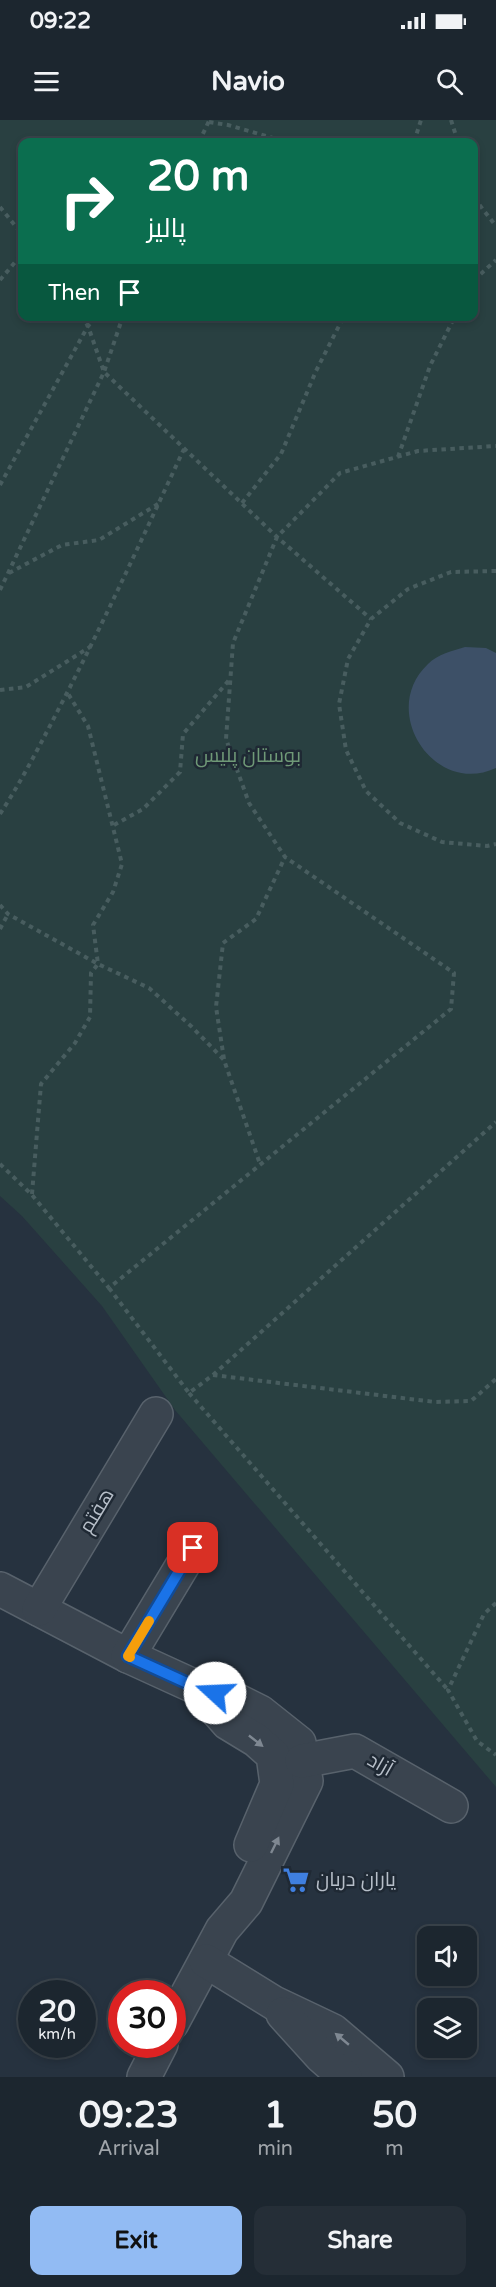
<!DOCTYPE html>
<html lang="en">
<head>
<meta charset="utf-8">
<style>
  :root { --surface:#1c262f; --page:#252e37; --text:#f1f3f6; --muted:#a0a5aa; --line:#3a434b; --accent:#92bbf3 }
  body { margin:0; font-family:"Varela Round",Cairo,sans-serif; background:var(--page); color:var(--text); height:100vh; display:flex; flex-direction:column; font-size:22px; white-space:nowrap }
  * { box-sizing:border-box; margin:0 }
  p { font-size:20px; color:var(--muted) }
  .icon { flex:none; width:33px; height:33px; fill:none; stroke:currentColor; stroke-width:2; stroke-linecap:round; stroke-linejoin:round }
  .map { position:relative; height:1957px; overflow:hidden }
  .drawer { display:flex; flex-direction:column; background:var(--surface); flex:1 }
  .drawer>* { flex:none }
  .banner { position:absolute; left:18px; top:18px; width:460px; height:183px; border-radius:12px; box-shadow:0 3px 9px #0003,0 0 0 2px var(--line); background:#0b6e4f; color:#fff; overflow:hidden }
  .buttons { position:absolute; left:417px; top:1806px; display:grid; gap:12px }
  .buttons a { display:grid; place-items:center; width:60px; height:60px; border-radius:12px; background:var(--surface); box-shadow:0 3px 9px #0003,0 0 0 2px var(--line); font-size:30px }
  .speed { position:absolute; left:18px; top:1860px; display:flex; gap:12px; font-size:30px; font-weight:700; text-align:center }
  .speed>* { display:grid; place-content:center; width:78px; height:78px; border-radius:50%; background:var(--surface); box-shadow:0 3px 9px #0003,0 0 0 2px var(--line); line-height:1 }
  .speed small { font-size:15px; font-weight:400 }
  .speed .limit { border:9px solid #d22; background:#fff; color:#111 }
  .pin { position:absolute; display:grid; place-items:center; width:51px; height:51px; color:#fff; margin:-26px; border-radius:12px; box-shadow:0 3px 9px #0006 }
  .me { position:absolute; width:66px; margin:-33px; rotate:290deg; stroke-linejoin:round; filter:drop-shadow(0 0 4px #0008) }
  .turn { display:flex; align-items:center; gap:21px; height:126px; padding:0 30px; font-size:27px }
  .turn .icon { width:78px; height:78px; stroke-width:2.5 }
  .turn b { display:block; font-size:42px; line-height:51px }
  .then { display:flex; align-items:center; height:57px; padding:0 30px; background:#0003; gap:12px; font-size:22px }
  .eta { display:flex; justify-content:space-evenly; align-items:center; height:102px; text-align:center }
  .eta b { font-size:36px; font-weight:800; line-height:42px }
  .action { display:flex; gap:12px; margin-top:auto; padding:12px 30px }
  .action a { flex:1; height:69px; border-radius:12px; background:var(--accent); color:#111; font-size:24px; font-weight:800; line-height:69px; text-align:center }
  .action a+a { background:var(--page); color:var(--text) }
  .status { display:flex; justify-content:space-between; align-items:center; height:42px; padding:0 30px; background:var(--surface); direction:ltr }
  .status svg { height:16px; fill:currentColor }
  header { display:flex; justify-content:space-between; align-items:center; height:78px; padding:0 30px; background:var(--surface); font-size:27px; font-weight:800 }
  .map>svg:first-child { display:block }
  .green { fill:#294041; fill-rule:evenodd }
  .water { fill:#3d5067 }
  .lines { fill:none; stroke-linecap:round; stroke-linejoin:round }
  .street-casing { stroke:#58626c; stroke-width:36 }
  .path { stroke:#485d5f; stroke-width:4; stroke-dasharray:4.5 4.5; stroke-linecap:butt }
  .street { stroke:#3a444f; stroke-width:33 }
  .oneway { fill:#7f8892 }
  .route-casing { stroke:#114b97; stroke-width:15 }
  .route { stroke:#1a73e8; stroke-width:10 }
  .slow { stroke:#f59e0b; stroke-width:10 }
  .labels { text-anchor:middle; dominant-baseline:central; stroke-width:5; stroke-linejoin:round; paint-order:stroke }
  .park-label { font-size:20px; fill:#6f9977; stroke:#1f2934 }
  .street-label { font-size:20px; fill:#b7bfc9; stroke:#1f2934 }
  .poi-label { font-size:20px; fill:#b7bfc9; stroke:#1f2934; text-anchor:start }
</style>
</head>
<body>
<div class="status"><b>09:22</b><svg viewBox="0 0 49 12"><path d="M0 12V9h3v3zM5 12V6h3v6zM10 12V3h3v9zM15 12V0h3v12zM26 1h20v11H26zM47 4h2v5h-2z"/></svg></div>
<header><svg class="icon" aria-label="menu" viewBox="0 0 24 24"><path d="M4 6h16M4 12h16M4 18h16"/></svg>Navio<svg class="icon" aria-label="search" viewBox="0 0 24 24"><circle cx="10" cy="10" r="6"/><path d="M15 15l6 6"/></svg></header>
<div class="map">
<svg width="496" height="1957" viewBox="0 0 496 1957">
  <rect width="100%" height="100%" fill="#26323f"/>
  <path class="green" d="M0,0H496V1667L175,1290L102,1186L22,1096L0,1076ZM22,22H474V196H22Z"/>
  <path class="water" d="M465,527L486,528L496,533V648C434,677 378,591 428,544C438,534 452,531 465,527Z"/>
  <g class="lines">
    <g class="street-casing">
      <g id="street">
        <polyline points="0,1469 128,1536 198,1568 232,1578 260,1592 299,1623 306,1661 246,1782 222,1810 172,1903"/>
        <polyline points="39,1489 156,1294"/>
        <polyline points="128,1536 193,1428"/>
        <polyline points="199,1570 228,1603 256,1620 273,1635 277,1664 251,1725"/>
        <polyline points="302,1641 355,1631 451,1686"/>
        <polyline points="206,1841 274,1883 333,1911 387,1957"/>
        <polyline points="283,1894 321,1936 345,1957"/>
        <polyline points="144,1957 161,1924"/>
      </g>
    </g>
    <g class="path">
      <polyline points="451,0 458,22"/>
      <polyline points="209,2 228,5 287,22"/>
      <polyline points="199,22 209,1"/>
      <polyline points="414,22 421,0"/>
      <polyline points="474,78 496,106"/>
      <polyline points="0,87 22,114"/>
      <polyline points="0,160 22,134"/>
      <polyline points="474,160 496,140"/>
      <polyline points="81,196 88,206 104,252 277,417 371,499"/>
      <polyline points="326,196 341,201"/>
      <polyline points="398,337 430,246 455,196"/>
      <polyline points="0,365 88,206 97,196"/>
      <polyline points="242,383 281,334 316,251 344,196"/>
      <polyline points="496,451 451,452 408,469 371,499 348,539 339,584 346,630 366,671 400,703 442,722 487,726 496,724"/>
      <polyline points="9,453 62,425 99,420 158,384"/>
      <polyline points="0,470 104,252 123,196"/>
      <polyline points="0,570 26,567 90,527"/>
      <path d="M0,694C26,654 46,613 68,571C109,491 146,410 184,329"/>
      <polyline points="114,705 143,689 180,652 183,614 230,559"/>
      <polyline points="0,785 8,794 98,844 149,868 192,907 224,940 260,1044"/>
      <polyline points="0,809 8,794"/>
      <polyline points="224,939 216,887 223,823 256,799 285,737"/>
      <polyline points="0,1044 32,1075 109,1168 451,889 454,853 285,737 249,683 226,619 233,523 277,417 340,353 418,331 496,326"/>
      <polyline points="32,1074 41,964 75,923 90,897 91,853 98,844 93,805 113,772 122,744 88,606 67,572"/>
      <polyline points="109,1168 189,1273 213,1255 496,1002"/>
      <polyline points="213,1255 435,1282 471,1281 496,1259"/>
      <polyline points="189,1273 448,1570"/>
      <polyline points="496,1483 484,1494 448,1570 477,1621 496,1635"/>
    </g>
    <use href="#street" class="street"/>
  </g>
  <defs><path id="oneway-solid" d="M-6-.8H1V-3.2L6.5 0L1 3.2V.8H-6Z" transform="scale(1.5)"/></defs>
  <g class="oneway">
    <use href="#oneway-solid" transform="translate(256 1621) rotate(38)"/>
    <use href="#oneway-solid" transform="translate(275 1725) rotate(-64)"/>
    <use href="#oneway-solid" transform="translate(342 1919) rotate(-140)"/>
  </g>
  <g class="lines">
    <g class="route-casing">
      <polyline id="route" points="193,1428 128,1536 198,1568 215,1573"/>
    </g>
    <use href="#route" class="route"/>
    <polyline class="slow" points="130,1537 128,1536 149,1501"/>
  </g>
  <defs>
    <g id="supermarket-bare" transform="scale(2.07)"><path d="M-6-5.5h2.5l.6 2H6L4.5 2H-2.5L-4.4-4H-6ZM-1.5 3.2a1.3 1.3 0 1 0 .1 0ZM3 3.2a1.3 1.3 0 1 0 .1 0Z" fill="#3f7fe0" stroke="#1f2934" stroke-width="2.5" paint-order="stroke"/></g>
  </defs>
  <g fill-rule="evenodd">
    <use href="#supermarket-bare" x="296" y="1760"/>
  </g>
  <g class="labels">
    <g class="park-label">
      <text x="248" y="636">بوستان پلیس</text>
    </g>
    <g class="street-label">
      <text transform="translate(97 1391) rotate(-59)">هفتم</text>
      <text transform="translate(380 1645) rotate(30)">آزاد</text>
    </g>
    <g class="poi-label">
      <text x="316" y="1760">یاران دریان</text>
    </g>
  </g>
</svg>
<div class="buttons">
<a><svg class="icon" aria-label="sound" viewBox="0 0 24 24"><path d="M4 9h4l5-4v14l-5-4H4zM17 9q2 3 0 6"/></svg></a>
<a><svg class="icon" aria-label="layers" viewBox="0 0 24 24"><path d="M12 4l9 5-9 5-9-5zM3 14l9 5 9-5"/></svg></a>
</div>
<div class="speed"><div>20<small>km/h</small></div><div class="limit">30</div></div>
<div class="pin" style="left:193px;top:1428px;background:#d93025"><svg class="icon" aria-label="arrive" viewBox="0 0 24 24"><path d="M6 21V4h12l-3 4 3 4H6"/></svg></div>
<svg class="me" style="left:215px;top:1573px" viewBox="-20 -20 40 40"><circle r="19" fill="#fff"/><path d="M0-13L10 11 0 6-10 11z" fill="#1a73e8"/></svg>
<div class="banner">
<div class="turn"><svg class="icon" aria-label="right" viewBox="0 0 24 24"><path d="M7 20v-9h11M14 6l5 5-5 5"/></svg><div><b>20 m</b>پالیز</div></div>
<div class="then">Then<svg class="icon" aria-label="arrive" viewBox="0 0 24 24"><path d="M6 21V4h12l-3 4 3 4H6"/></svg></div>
</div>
</div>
<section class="drawer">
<div class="eta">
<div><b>09:23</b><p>Arrival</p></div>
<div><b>1</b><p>min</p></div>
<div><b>50</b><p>m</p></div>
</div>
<div class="action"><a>Exit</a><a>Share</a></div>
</section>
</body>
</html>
